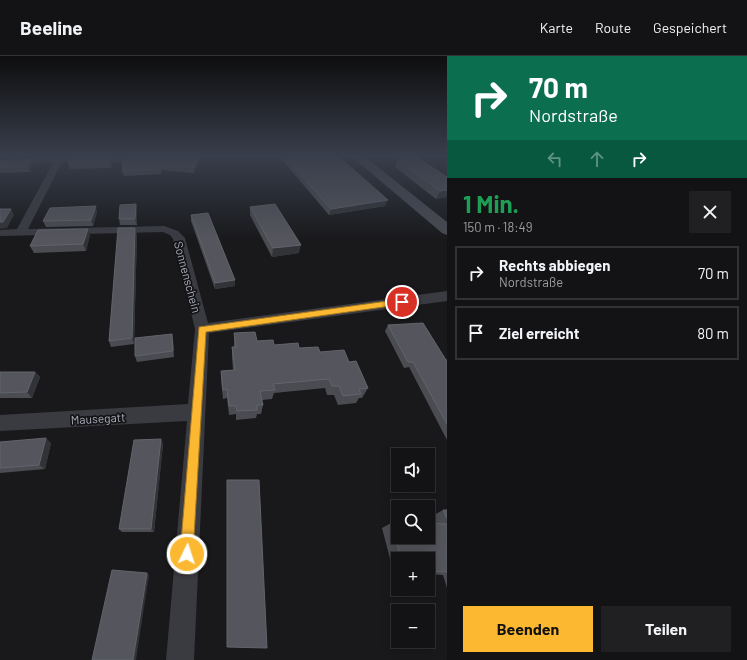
<!DOCTYPE html>
<html lang="de">
<head>
<meta charset="utf-8">
<style>
  :root { --surface:#131315; --page:#202022; --text:#f1f3f6; --muted:#9d9ea0; --line:#323234; --accent:#fcb831 }
  body { margin:0; font-family:Barlow,sans-serif; background:var(--page); color:var(--text); height:100vh; display:flex; flex-direction:column; font-size:15px; white-space:nowrap }
  * { box-sizing:border-box; margin:0 }
  p { font-size:13px; color:var(--muted) }
  .icon { flex:none; width:22px; height:22px; fill:none; stroke:currentColor; stroke-width:2; stroke-linecap:round; stroke-linejoin:round }
  .map { position:relative; flex:1; overflow:hidden }
  .details { display:flex; flex-direction:column; background:var(--surface); width:300px }
  .details>* { flex:none }
  .hud { background:#0b6e4f; color:#fff; overflow:hidden }
  .controls { position:absolute; left:391px; top:392px; display:grid; gap:8px }
  .controls a { display:grid; place-items:center; width:44px; height:44px; border-radius:0px; background:var(--surface); box-shadow:0 2px 10px #0003,0 0 0 1px var(--line); font-size:20px }
  .pin { position:absolute; display:grid; place-items:center; width:34px; height:34px; color:#fff; margin:-17px; border:2px solid #fff; border-radius:50%; box-shadow:0 1px 4px #0007 }
  .me { position:absolute; width:44px; margin:-22px; rotate:4deg; stroke-linejoin:round; filter:drop-shadow(0 0 3px #0008) }
  .turn { display:flex; align-items:center; gap:14px; height:84px; padding:0 16px; font-size:18px }
  .turn .icon { width:52px; height:52px; stroke-width:2.5 }
  .turn b { display:block; font-size:28px; line-height:34px }
  .lanes { display:flex; align-items:center; height:38px; padding:0 16px; background:#0003; justify-content:center; gap:20px; direction:ltr }
  .lanes .off { opacity:.35 }
  .round { display:grid; place-items:center; flex:none; width:42px; height:42px; border-radius:0px; background:var(--page) }
  .overview { display:flex; align-items:center; justify-content:space-between; height:68px; padding:0 16px }
  h1 { font-size:24px; font-weight:700; line-height:30px; color:#1e9e55 }
  .button { display:flex; gap:8px; margin-top:auto; padding:8px 16px }
  .button a { flex:1; height:46px; border-radius:0px; background:var(--accent); color:#111; font-size:16px; font-weight:700; line-height:46px; text-align:center }
  .button a+a { background:var(--page); color:var(--text) }
  ul { padding:0; list-style:none }
  li { display:flex; align-items:center; gap:12px; height:54px; margin:0 8px 6px; padding:0 8px; border:2px solid var(--line); border-radius:0px }
  li div { flex:1 }
  li b { display:block; font-size:15px }
  li em { font-style:normal }
  header { display:flex; align-items:center; gap:24px; box-sizing:border-box; height:56px; padding:0 20px; background:var(--surface); border-bottom:1px solid var(--line) }
  header strong { font-size:19px }
  nav { display:flex; gap:22px; margin-inline-start:auto; font-size:14px }
  main { display:flex; flex:1; min-height:0 }
  .map>svg:first-child { display:block }
  .lines { fill:none; stroke-linecap:round; stroke-linejoin:round }
  .street { fill:#3a3b41; fill-rule:evenodd }
  .secondary { fill:#484a51; fill-rule:evenodd }
  .wall { fill:#4a4c51 }
  .shaded-wall { fill:#323337 }
  .building { fill:#55565d; stroke:#62646c }
  .route { fill:#fcb831; stroke:#a47820 }
  .labels { text-anchor:middle; dominant-baseline:central; stroke-width:3.5; stroke-linejoin:round; paint-order:stroke }
  .street-label { font-size:12px; fill:#abb0bc; stroke:#141417 }
</style>
</head>
<body>
<header>
<strong>Beeline</strong>
<nav><a>Karte</a><a>Route</a><a>Gespeichert</a></nav>
</header>
<main>
<div class="map">
<svg width="447" height="604" viewBox="0 0 447 604">
  <rect width="100%" height="100%" fill="#19191c"/>
  <g class="lines">
    <polygon class="street" points="57,100 109,100 121,102 122,104 118,107 108,105 62,106 28,173 164,170 178,175 185,182 208,267 447,235 447,245 209,277 194,604 166,604 187,365 0,375 0,359 188,348 195,273 173,183 170,179 163,176 0,180 0,174 17,173 53,107 0,109 0,103 56,101"/>
    <polygon class="secondary" points="351,100 364,100 447,166 447,179 442,177"/>
  </g>
  <g class="wall">
    <polygon points="0,100 39,100 0,102"/>
    <polygon points="202,100 194,117 161,114 161,118 124,120 122,115"/>
    <polygon points="279,100 338,100 385,150 329,159"/>
    <polygon points="111,102 112,107 111,112 70,113 68,108"/>
    <polygon points="398,104 447,121 447,141 436,143 395,111"/>
    <polygon points="0,105 33,109 30,116 0,117"/>
    <polygon points="136,148 137,155 137,169 120,169 119,163"/>
    <polygon points="250,151 299,197 272,201 250,159"/>
    <polygon points="97,156 93,170 46,171 43,165"/>
    <polygon points="191,159 235,230 215,233 191,165"/>
    <polygon points="137,178 134,288 111,291 109,285"/>
    <polygon points="90,179 86,195 34,197 30,190"/>
    <polygon points="388,269 446,304 447,304 447,384 409,311 404,312 385,275"/>
    <polygon points="234,277 257,285 274,289 299,292 320,296 349,306 368,332 362,342 359,342 356,347 338,349 334,339 327,339 325,332 274,337 272,343 262,344 263,349 261,358 257,358 256,362 236,364 236,358 229,359 227,342 223,343 221,324 221,315 233,314 232,301 232,291 234,291"/>
    <polygon points="173,284 174,301 137,306 135,300"/>
    <polygon points="0,316 35,316 40,321 32,342 0,342"/>
    <polygon points="161,383 163,388 154,476 122,476 119,473"/>
    <polygon points="0,386 51,387 45,413 0,417"/>
    <polygon points="443,454 447,454 447,532 443,519 428,518 428,503 398,503 398,518 394,518 382,472 391,467 435,468 432,460"/>
  </g>
  <g class="shaded-wall">
    <polygon points="199,100 202,100 194,117 194,111"/>
    <polygon points="111,102 112,107 111,112 109,106"/>
    <polygon points="31,104 33,109 30,116 27,110"/>
    <polygon points="447,134 447,141 436,143 440,135"/>
    <polygon points="388,144 385,150 329,159 331,153"/>
    <polygon points="136,148 137,155 137,169 135,163"/>
    <polygon points="96,150 97,156 93,170 91,164"/>
    <polygon points="11,153 14,159 7,172 0,173 0,166"/>
    <polygon points="135,172 137,178 134,288 132,282"/>
    <polygon points="88,173 90,179 86,195 83,188"/>
    <polygon points="301,189 299,197 272,201 273,192"/>
    <polygon points="235,224 235,230 215,233 215,227"/>
    <polygon points="172,278 173,284 174,301 173,295"/>
    <polygon points="35,316 40,321 32,342 27,336"/>
    <polygon points="46,382 51,387 45,413 39,409"/>
    <polygon points="161,383 163,388 154,476 151,473"/>
    <polygon points="147,517 149,519 136,604 133,604"/>
  </g>
  <g class="building">
    <polygon points="123,100 199,100 194,111 161,109 160,113 122,115"/>
    <polygon points="284,100 338,100 388,144 331,153"/>
    <polygon points="401,100 415,100 447,121 447,134 440,135 398,104"/>
    <polygon points="106,101 111,102 109,106 68,108 71,102"/>
    <polygon points="31,104 27,110 0,111 0,105"/>
    <polygon points="136,148 135,163 119,163 120,149"/>
    <polygon points="275,148 301,189 273,192 250,151"/>
    <polygon points="96,150 91,164 43,165 50,152"/>
    <polygon points="0,153 11,153 3,166 0,166"/>
    <polygon points="208,157 235,224 215,227 191,159"/>
    <polygon points="118,172 135,172 132,282 109,285"/>
    <polygon points="88,173 83,188 30,190 38,174"/>
    <polygon points="423,267 446,304 447,304 447,368 413,306 408,306 388,269"/>
    <polygon points="255,276 257,285 273,284 274,289 298,287 299,292 318,291 320,296 344,294 349,306 356,305 368,332 359,333 361,338 343,340 339,330 332,330 329,323 273,328 275,334 260,335 263,349 257,349 257,354 237,355 236,350 229,350 227,333 223,334 221,315 235,314 232,291 236,291 234,277"/>
    <polygon points="172,278 173,295 135,300 135,282"/>
    <polygon points="0,316 35,316 27,336 0,337"/>
    <polygon points="46,382 39,409 0,412 0,386"/>
    <polygon points="161,383 151,473 119,473 134,384"/>
    <polygon points="227,424 259,424 267,592 227,591"/>
    <polygon points="443,454 447,454 447,463"/>
    <polygon points="391,467 398,467 398,481 428,481 428,467 447,468 447,516 428,515 428,503 401,503"/>
    <polygon points="112,514 147,517 133,604 92,604"/>
  </g>
  <linearGradient id="sky" x2="0" y2="1"><stop stop-color="#0e0e0f"/><stop offset="0.54" stop-color="#383e4b"/><stop offset="1" stop-color="#383e4b" stop-opacity="0"/></linearGradient>
  <rect width="447" height="184" fill="url(#sky)"/>
  <polygon class="route" points="402,243 406,246 405,248 206,276 193,498 191,503 187,505 182,503 180,498 199,271"/>
  <g class="labels">
    <g class="street-label">
      <text transform="translate(188 221) rotate(75)">Sonnenschein</text>
      <text transform="translate(98 362) rotate(-3)">Mausegatt</text>
    </g>
  </g>
</svg>
<div class="controls">
<a><svg class="icon" aria-label="sound" viewBox="0 0 24 24"><path d="M4 9h4l5-4v14l-5-4H4zM17 9q2 3 0 6"/></svg></a>
<a><svg class="icon" aria-label="search" viewBox="0 0 24 24"><circle cx="10" cy="10" r="6"/><path d="M15 15l6 6"/></svg></a>
<a>+</a>
<a>−</a>
</div>
<div class="pin" style="left:402px;top:246px;background:#d93025"><svg class="icon" aria-label="arrive" viewBox="0 0 24 24"><path d="M6 21V4h12l-3 4 3 4H6"/></svg></div>
<svg class="me" style="left:187px;top:498px" viewBox="-20 -20 40 40"><circle r="17" fill="#fcb831" stroke="#fff" stroke-width="3"/><path d="M0-11L8 9 0 5-8 9z" fill="#fff"/></svg>
</div>
<section class="details">
<div class="hud">
<div class="turn"><svg class="icon" aria-label="right" viewBox="0 0 24 24"><path d="M7 20v-9h11M14 6l5 5-5 5"/></svg><div><b>70 m</b>Nordstraße</div></div>
<div class="lanes"><svg class="icon off" aria-label="left" viewBox="0 0 24 24"><path d="M17 20v-9H6M10 6l-5 5 5 5"/></svg><svg class="icon off" aria-label="ahead" viewBox="0 0 24 24"><path d="M12 20V5M6 11l6-6 6 6"/></svg><svg class="icon" aria-label="right" viewBox="0 0 24 24"><path d="M7 20v-9h11M14 6l5 5-5 5"/></svg></div>
</div>
<div class="overview"><div><h1>1 Min.</h1><p>150 m · 18:49</p></div><a class="round"><svg class="icon" aria-label="close" viewBox="0 0 24 24"><path d="M6 6l12 12M18 6L6 18"/></svg></a></div>
<ul>
<li><svg class="icon" aria-label="right" viewBox="0 0 24 24"><path d="M7 20v-9h11M14 6l5 5-5 5"/></svg><div><b>Rechts abbiegen</b><p>Nordstraße</p></div><em>70 m</em></li>
<li><svg class="icon" aria-label="arrive" viewBox="0 0 24 24"><path d="M6 21V4h12l-3 4 3 4H6"/></svg><div><b>Ziel erreicht</b></div><em>80 m</em></li>
</ul>
<div class="button"><a>Beenden</a><a>Teilen</a></div>
</section>
</main>
</body>
</html>
